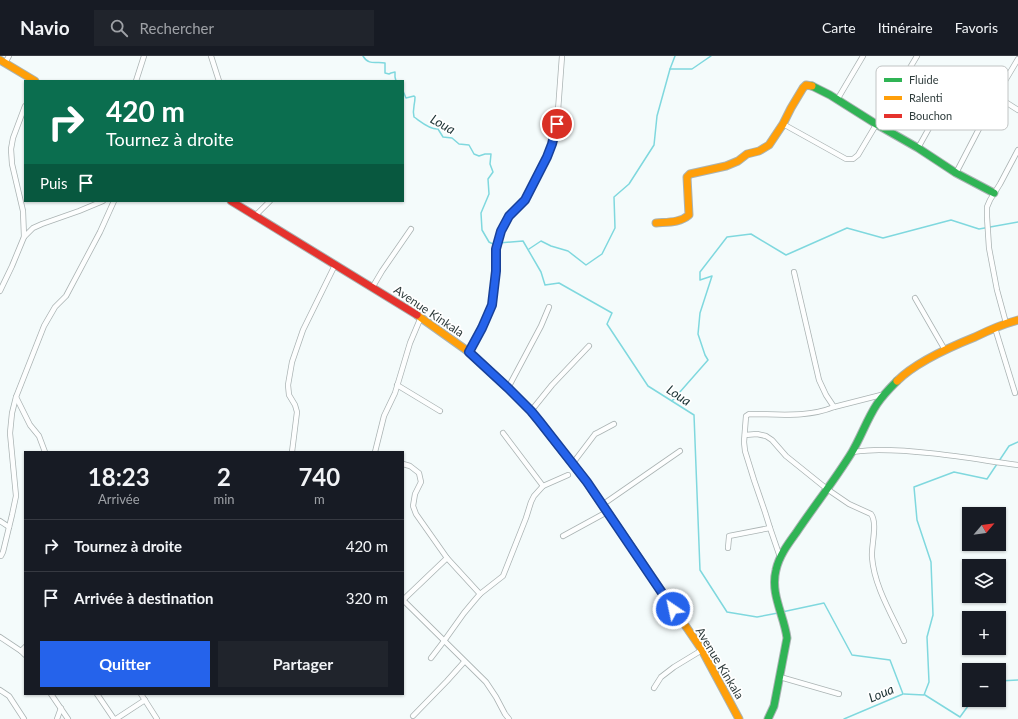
<!DOCTYPE html>
<html lang="fr">
<head>
<meta charset="utf-8">
<style>
  :root { --surface:#171b24; --page:#20242c; --text:#f1f3f6; --muted:#9ea1a6; --line:#363941; --accent:#2563eb }
  body { margin:0; font-family:Lato,sans-serif; background:var(--page); color:var(--text); height:100vh; display:flex; flex-direction:column; font-size:15px; white-space:nowrap }
  * { box-sizing:border-box; margin:0 }
  p { font-size:13px; color:var(--muted) }
  .icon { flex:none; width:22px; height:22px; fill:none; stroke:currentColor; stroke-width:2; stroke-linecap:round; stroke-linejoin:round }
  .map { position:relative; flex:1; overflow:hidden }
  .drawer { position:absolute; left:24px; top:395px; width:380px; height:244px; display:flex; flex-direction:column; background:var(--surface); border-radius:0px; box-shadow:0 1px 3px #0004 }
  .drawer>* { flex:none }
  .banner { position:absolute; left:24px; top:24px; width:380px; height:122px; border-radius:0px; box-shadow:0 1px 3px #0004; background:#0b6e4f; color:#fff; overflow:hidden }
  .needle { width:26px; rotate:61deg }
  .tools { position:absolute; left:962px; top:451px; display:grid; gap:8px }
  .tools a { display:grid; place-items:center; width:44px; height:44px; border-radius:0px; background:var(--surface); box-shadow:0 1px 3px #0004; font-size:20px }
  .pin { position:absolute; display:grid; place-items:center; width:34px; height:34px; color:#fff; margin:-17px; border:2px solid #fff; border-radius:50%; box-shadow:0 1px 4px #0007 }
  .me { position:absolute; width:44px; margin:-22px; rotate:326deg; stroke-linejoin:round; filter:drop-shadow(0 0 3px #0008) }
  .turn { display:flex; align-items:center; gap:14px; height:84px; padding:0 16px; font-size:18px }
  .turn .icon { width:52px; height:52px; stroke-width:2.5 }
  .turn b { display:block; font-size:28px; line-height:34px }
  .then { display:flex; align-items:center; height:38px; padding:0 16px; background:#0003; gap:8px; font-size:15px }
  .eta { display:flex; justify-content:space-evenly; align-items:center; height:68px; text-align:center }
  .eta b { font-size:24px; font-weight:700; line-height:28px }
  .action { display:flex; gap:8px; margin-top:auto; padding:8px 16px }
  .action a { flex:1; height:46px; border-radius:0px; background:var(--accent); color:#fff; font-size:16px; font-weight:700; line-height:46px; text-align:center }
  .action a+a { background:var(--page); color:var(--text) }
  ul { padding:0; list-style:none }
  li { display:flex; align-items:center; gap:12px; height:52px; padding:0 16px; border-top:1px solid var(--line) }
  li div { flex:1 }
  li b { display:block; font-size:15px }
  li em { font-style:normal }
  header { display:flex; align-items:center; gap:24px; box-sizing:border-box; height:56px; padding:0 20px; background:var(--surface); border-bottom:1px solid var(--line) }
  header strong { font-size:19px }
  nav { display:flex; gap:22px; margin-inline-start:auto; font-size:14px }
  .search { width:280px; height:36px; background:var(--page); display:flex; align-items:center; gap:10px; box-sizing:border-box; padding:0 14px; border-radius:0px; color:var(--muted); font-size:15px }
  .map>svg:first-child { display:block }
  .lines { fill:none; stroke-linecap:round; stroke-linejoin:round }
  .stream { stroke:#7fd8de; stroke-width:1.5 }
  .street-casing { stroke:#aab3b3; stroke-width:6 }
  .fast-casing { stroke:#aab3b3; stroke-width:9 }
  .slow-casing { stroke:#aab3b3; stroke-width:9 }
  .jam-casing { stroke:#aab3b3; stroke-width:9 }
  .street { stroke:#fdfefe; stroke-width:4.5 }
  .fast { stroke:#30b455; stroke-width:7 }
  .slow { stroke:#ff9f0a; stroke-width:7 }
  .jam { stroke:#e5322d; stroke-width:7 }
  .route-casing { stroke:#184099; stroke-width:10 }
  .route { stroke:#2563eb; stroke-width:7 }
  .labels { text-anchor:middle; dominant-baseline:central; stroke-width:3.5; stroke-linejoin:round; paint-order:stroke }
  .street-label { font-size:12px; fill:#2f3c3c; stroke:#fff }
  .water-label { font-size:13px; font-style:italic; fill:#1c3234; stroke:#fff }
  .key { fill:#fff; stroke:#c1c4c4; stroke-width:1 }
  .key-label { font-size:11px; fill:#2f3c3c }
</style>
</head>
<body>
<header>
<strong>Navio</strong>
<div class="search"><svg class="icon" aria-label="search" viewBox="0 0 24 24"><circle cx="10" cy="10" r="6"/><path d="M15 15l6 6"/></svg>Rechercher</div>
<nav><a>Carte</a><a>Itinéraire</a><a>Favoris</a></nav>
</header>
<div class="map">
<svg width="1018" height="663" viewBox="0 0 1018 663">
  <rect width="100%" height="100%" fill="#f4fbfb"/>
  <g class="lines">
    <g class="stream">
      <path d="M363,0C369,10 376,5 385,7V17L389,18L391,17L395,16V21L396,25"/>
      <polyline points="670,13 675,0"/>
      <path d="M403,35L406,42L414,40L415,41C415,49 412,53 414,61C420,65 430,74 438,73L443,81L452,82L459,88L469,89L474,98L479,100L485,98H491L490,108L493,116L488,123L489,138L481,157L482,174L489,186L493,188H495"/>
      <polyline points="499,187 523,185 541,216 545,229 559,227 612,257 607,268 648,330 694,359 700,514 727,556 757,561 778,557"/>
      <polyline points="529,193 541,185 551,190 568,195 586,209 602,198 615,172 614,141 629,128 654,89 657,60 670,13 692,13 711,0"/>
      <polyline points="672,345 708,304 705,299 698,278 700,257 712,220 700,224 700,216 727,181 751,178 786,199 847,172 883,182 951,164 979,173 1018,166"/>
      <polyline points="782,556 824,547 852,599 890,604 903,638 844,663"/>
      <polyline points="999,625 1018,624"/>
      <polyline points="904,638 924,639 929,626 927,581 933,559 931,506 917,464 914,431 954,416 987,423 1009,390 1018,386"/>
      <polyline points="925,639 960,661 968,650 975,644"/>
    </g>
    <g class="street-casing">
      <g id="street">
        <polyline points="211,0 219,25"/>
        <polyline points="5,7 9,0"/>
        <polyline points="136,25 144,0"/>
        <polyline points="996,40 1018,54"/>
        <polyline points="837,44 863,0"/>
        <polyline points="783,68 846,103 853,103 858,99 917,0"/>
        <polyline points="918,92 957,22"/>
        <polyline points="956,117 996,40 1018,3"/>
        <polyline points="255,160 270,145"/>
        <polyline points="24,181 33,172 42,168 79,155 103,145"/>
        <polyline points="794,216 819,324 826,339 834,351 885,338"/>
        <polyline points="372,232 382,215 411,173"/>
        <polyline points="0,235 12,210 24,181 23,155 12,108 11,93 13,82 25,50"/>
        <polyline points="915,242 945,294"/>
        <polyline points="1006,267 997,234 989,192 987,161 987,151 990,144 1000,128 1018,94"/>
        <polyline points="995,272 1015,337"/>
        <polyline points="469,296 482,272 491,249 496,215 496,193 501,175 509,160 525,143 547,101 552,88 557,68 562,0"/>
        <polyline points="397,329 440,355"/>
        <polyline points="508,332 541,270 549,251"/>
        <polyline points="531,355 552,329 589,290"/>
        <polyline points="503,377 543,430"/>
        <path d="M745,379L757,378L766,380L772,384L786,400L827,433L849,448L871,458C878,467 871,490 872,501C874,530 892,559 904,585"/>
        <polyline points="45,396 39,380 30,369 16,341 44,270 55,251 66,240 100,176 114,145"/>
        <polyline points="292,396 297,356 295,349 289,339 288,329 292,306 303,274 335,209"/>
        <polyline points="375,396 384,360 395,337 410,287 421,261"/>
        <path d="M852,396C861,395 870,394 879,394C924,394 973,403 1018,409"/>
        <polyline points="573,407 595,378 599,376 614,368"/>
        <polyline points="403,408 410,410 419,417 421,426 415,438 413,450 416,458 447,502 480,538"/>
        <polyline points="602,449 680,395"/>
        <polyline points="0,465 9,471"/>
        <polyline points="563,480 607,456"/>
        <polyline points="728,492 729,481 729,480 770,472"/>
        <polyline points="0,500 1,500 3,496 12,459 16,440 10,377 12,357 16,341"/>
        <path d="M780,501L770,472L765,456L754,424L745,395L744,386L746,360L749,358C777,358 807,362 834,351"/>
        <polyline points="403,544 486,626 496,641 505,658 509,663"/>
        <polyline points="403,544 447,502"/>
        <polyline points="0,581 21,595"/>
        <polyline points="25,591 21,595 25,599"/>
        <polyline points="431,602 444,585 464,557 474,545 480,538 503,520 526,462 531,446 534,440 543,430 568,419"/>
        <polyline points="780,621 839,638"/>
        <polyline points="654,632 661,621 674,611 702,594"/>
        <polyline points="0,634 9,640 24,663"/>
        <polyline points="51,638 68,663"/>
        <polyline points="97,638 114,663"/>
        <polyline points="141,638 157,663"/>
        <polyline points="413,660 447,625 464,606"/>
        <polyline points="57,663 61,652"/>
        <polyline points="116,663 145,644"/>
      </g>
    </g>
    <g class="fast-casing">
      <g id="fast">
        <polyline points="812,30 830,39 876,68 918,92 956,117 994,137"/>
        <path d="M768,663L774,650L787,582C784,559 770,538 776,514C779,500 788,488 796,477C814,450 835,424 852,396C861,381 867,363 877,348C883,339 890,332 897,325"/>
      </g>
    </g>
    <g class="slow-casing">
      <g id="slow">
        <polyline points="0,4 35,25"/>
        <path d="M656,167C667,166 680,167 689,159L687,121L690,118L726,110L738,105L747,98L759,95L769,89L783,68L791,52L803,32L806,29L812,30"/>
        <polyline points="417,259 469,296 508,332 531,355 586,425"/>
        <path d="M897,325C916,306 950,291 975,281C989,274 1003,268 1018,264"/>
        <polyline points="674,553 702,594 739,663"/>
      </g>
    </g>
    <g class="jam-casing">
      <g id="jam">
        <polyline points="231,145 417,259"/>
        <polyline points="586,425 674,553"/>
      </g>
    </g>
    <use href="#street" class="street"/>
    <use href="#fast" class="fast"/>
    <use href="#slow" class="slow"/>
    <use href="#jam" class="jam"/>
  </g>
  <g class="lines">
    <g class="route-casing">
      <polyline id="route" points="557,68 552,88 547,101 525,144 509,160 501,175 496,193 496,215 492,249 482,272 469,296 508,332 531,355 540,366 587,426 673,553"/>
    </g>
    <use href="#route" class="route"/>
  </g>
  <g class="labels">
    <g class="street-label">
      <text transform="translate(429 255) rotate(34)">Avenue Kinkala</text>
      <text transform="translate(720 607) rotate(59)">Avenue Kinkala</text>
    </g>
    <g class="water-label">
      <text transform="translate(443 68) rotate(29)">Loua</text>
      <text transform="translate(679 339) rotate(33)">Loua</text>
      <text transform="translate(881 637) rotate(-23)">Loua</text>
    </g>
  </g>
  <rect x="876" y="10" width="132" height="64" rx="6" class="key"/>
  <rect x="884" y="22" width="18" height="4" fill="#30b455"/>
  <rect x="884" y="40" width="18" height="4" fill="#ff9f0a"/>
  <rect x="884" y="58" width="18" height="4" fill="#e5322d"/>
  <g class="key-label">
    <text x="909" y="28">Fluide</text>
    <text x="909" y="46">Ralenti</text>
    <text x="909" y="64">Bouchon</text>
  </g>
</svg>
<div class="tools">
<a><svg class="needle" viewBox="-14 -14 28 28"><path d="M0-13l5 13h-10z" fill="#e53935"/><path d="M0 13l5-13h-10z" fill="#9ea1a6"/></svg></a>
<a><svg class="icon" aria-label="layers" viewBox="0 0 24 24"><path d="M12 4l9 5-9 5-9-5zM3 14l9 5 9-5"/></svg></a>
<a>+</a>
<a>−</a>
</div>
<div class="pin" style="left:557px;top:68px;background:#d93025"><svg class="icon" aria-label="arrive" viewBox="0 0 24 24"><path d="M6 21V4h12l-3 4 3 4H6"/></svg></div>
<svg class="me" style="left:673px;top:553px" viewBox="-20 -20 40 40"><circle r="17" fill="#2563eb" stroke="#fff" stroke-width="3"/><path d="M0-11L8 9 0 5-8 9z" fill="#fff"/></svg>
<div class="banner">
<div class="turn"><svg class="icon" aria-label="right" viewBox="0 0 24 24"><path d="M7 20v-9h11M14 6l5 5-5 5"/></svg><div><b>420 m</b>Tournez à droite</div></div>
<div class="then">Puis<svg class="icon" aria-label="arrive" viewBox="0 0 24 24"><path d="M6 21V4h12l-3 4 3 4H6"/></svg></div>
</div>
<section class="drawer">
<div class="eta">
<div><b>18:23</b><p>Arrivée</p></div>
<div><b>2</b><p>min</p></div>
<div><b>740</b><p>m</p></div>
</div>
<ul>
<li><svg class="icon" aria-label="right" viewBox="0 0 24 24"><path d="M7 20v-9h11M14 6l5 5-5 5"/></svg><div><b>Tournez à droite</b></div><em>420 m</em></li>
<li><svg class="icon" aria-label="arrive" viewBox="0 0 24 24"><path d="M6 21V4h12l-3 4 3 4H6"/></svg><div><b>Arrivée à destination</b></div><em>320 m</em></li>
</ul>
<div class="action"><a>Quitter</a><a>Partager</a></div>
</section>
</div>
</body>
</html>
